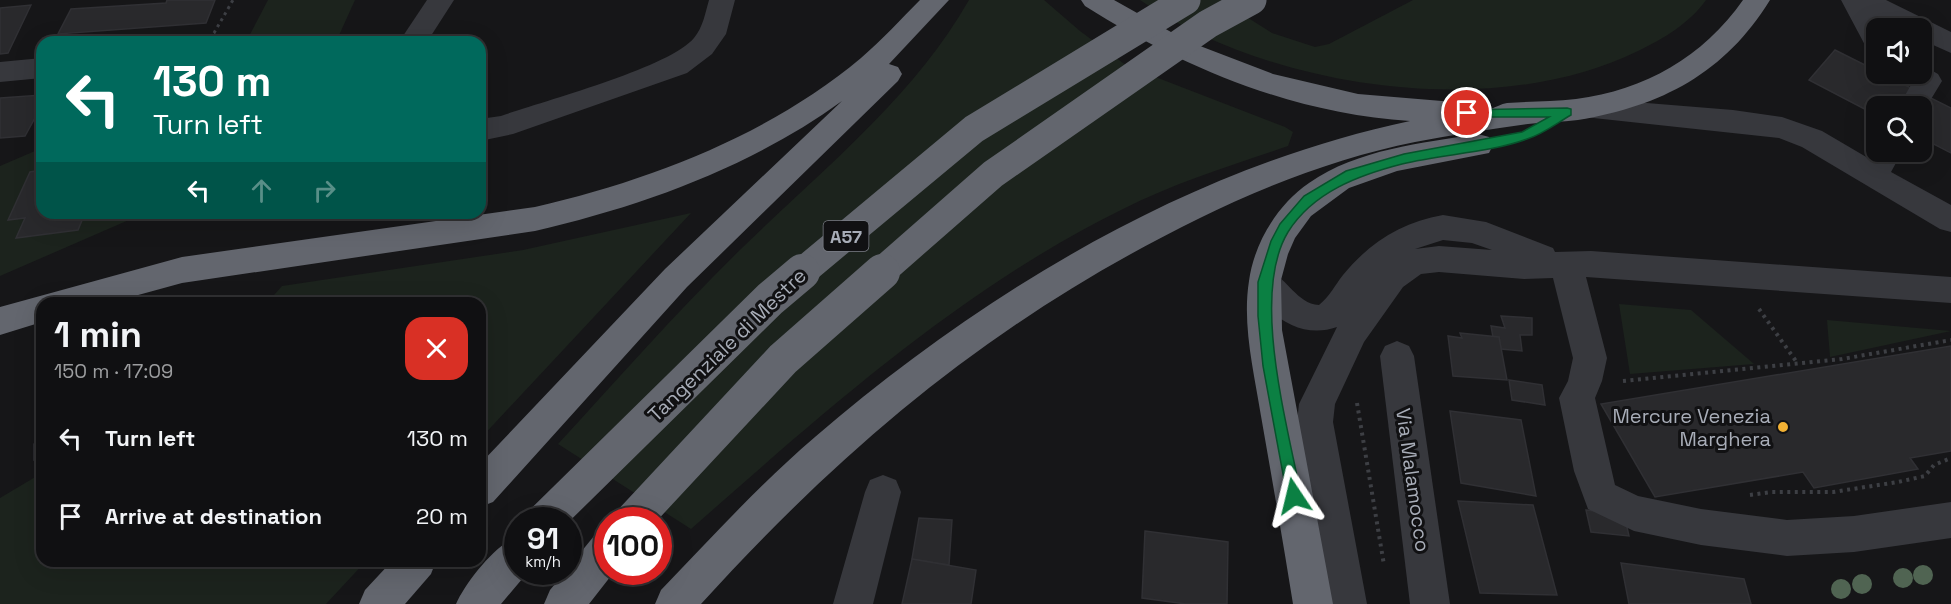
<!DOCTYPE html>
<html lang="en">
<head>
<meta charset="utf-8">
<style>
  :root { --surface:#101012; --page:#1e1e20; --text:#f1f3f6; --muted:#9c9d9f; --line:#303032 }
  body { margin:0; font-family:"Space Grotesk",sans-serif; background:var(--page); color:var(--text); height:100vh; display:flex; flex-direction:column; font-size:22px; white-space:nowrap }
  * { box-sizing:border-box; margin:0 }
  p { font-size:20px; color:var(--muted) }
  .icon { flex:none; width:33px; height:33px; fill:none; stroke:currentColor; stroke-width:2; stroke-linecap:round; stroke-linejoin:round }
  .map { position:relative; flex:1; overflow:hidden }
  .panel { position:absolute; left:36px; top:297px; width:450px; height:270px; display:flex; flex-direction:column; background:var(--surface); border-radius:18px; box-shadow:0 6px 24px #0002,0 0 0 2px var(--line) }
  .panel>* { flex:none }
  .banner { position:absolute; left:36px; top:36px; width:450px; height:183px; border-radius:18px; box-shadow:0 6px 24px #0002,0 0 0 2px var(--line); background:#00695c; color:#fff; overflow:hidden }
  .buttons { position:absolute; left:1866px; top:18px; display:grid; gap:12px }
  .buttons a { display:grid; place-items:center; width:66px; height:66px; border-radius:12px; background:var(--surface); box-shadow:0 6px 24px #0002,0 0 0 2px var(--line); font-size:30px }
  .speed { position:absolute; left:504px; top:507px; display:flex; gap:12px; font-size:30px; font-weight:700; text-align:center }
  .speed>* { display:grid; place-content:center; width:78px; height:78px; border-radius:50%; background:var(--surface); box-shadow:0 6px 24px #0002,0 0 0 2px var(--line); line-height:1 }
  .speed small { font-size:15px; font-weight:400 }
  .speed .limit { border:9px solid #d22; background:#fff; color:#111 }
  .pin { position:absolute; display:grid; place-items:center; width:51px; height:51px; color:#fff; margin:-26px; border:3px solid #fff; border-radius:50%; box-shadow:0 2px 6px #0007 }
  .me { position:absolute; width:66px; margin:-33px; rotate:350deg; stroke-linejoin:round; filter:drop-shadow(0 0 4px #0008) }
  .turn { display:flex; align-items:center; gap:21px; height:126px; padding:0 18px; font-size:27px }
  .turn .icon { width:78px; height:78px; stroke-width:2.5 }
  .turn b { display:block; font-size:42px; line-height:51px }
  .lanes { display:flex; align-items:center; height:57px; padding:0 18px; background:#0003; justify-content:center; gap:30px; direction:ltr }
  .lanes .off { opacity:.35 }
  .round { display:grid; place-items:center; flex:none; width:63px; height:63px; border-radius:18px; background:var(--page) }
  .headline { display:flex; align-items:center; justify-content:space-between; height:102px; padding:0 18px }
  h1 { font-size:36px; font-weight:700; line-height:45px }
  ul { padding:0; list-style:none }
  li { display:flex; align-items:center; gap:18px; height:78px; padding:0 18px }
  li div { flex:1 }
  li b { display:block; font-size:22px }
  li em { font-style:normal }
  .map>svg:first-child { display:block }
  .green { fill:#1c231d }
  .building { fill:#29292c; stroke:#303034; stroke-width:1.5 }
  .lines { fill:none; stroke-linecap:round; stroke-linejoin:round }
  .path-far1 { stroke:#3d3f44; stroke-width:3; stroke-dasharray:3 4; stroke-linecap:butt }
  .path { stroke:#3d3f44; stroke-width:4; stroke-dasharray:3 4.5; stroke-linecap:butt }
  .minor { fill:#37383d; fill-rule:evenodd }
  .highway { fill:#63666e; fill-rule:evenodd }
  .highway-bridge-far1 { stroke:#63666e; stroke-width:29 }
  .highway-bridge { stroke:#63666e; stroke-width:36 }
  .tree { fill:#506452 }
  .route { fill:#0b8043; stroke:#07532c; stroke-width:1.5 }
  .poi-dot { fill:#f2b134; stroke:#111113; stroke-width:2 }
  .labels { text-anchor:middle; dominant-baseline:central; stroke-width:6; stroke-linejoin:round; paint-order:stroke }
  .shield { fill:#111113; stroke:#7b7e86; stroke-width:1.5 }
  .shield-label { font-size:18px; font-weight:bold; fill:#a8adb8 }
  .street-label { font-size:20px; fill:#a8adb8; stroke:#111113 }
  .poi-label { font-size:20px; fill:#a8adb8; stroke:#111113; text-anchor:end }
</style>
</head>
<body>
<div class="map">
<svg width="1951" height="604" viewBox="0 0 1951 604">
  <rect width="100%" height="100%" fill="#161618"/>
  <g class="green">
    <polygon points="268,0 355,0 336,42 246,42"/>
    <path d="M969,0H1044L1080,31L1127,66L1285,127L1293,132L1288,146C1233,165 1176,182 1123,209C962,288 825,411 691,529L558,444C619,378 678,310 742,248C822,170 913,98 969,0Z"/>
    <path d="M1140,0H1220L1272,33L1315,47L1329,44L1413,0H1706C1690,23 1663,39 1638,51C1494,122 1270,89 1140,0Z"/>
    <polygon points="42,148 42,213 145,213 0,276 0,166"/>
    <polygon points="691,213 480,439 480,303 267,303 282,286 523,250"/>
    <polygon points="1619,304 1691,310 1754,364 1630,374"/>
    <polygon points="1827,320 1951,331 1830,357"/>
    <polygon points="42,473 42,561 366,561 326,604 0,604 0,498"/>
  </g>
  <g class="building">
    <polygon points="167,0 215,0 206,23 58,34 71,9 166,3"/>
    <polygon points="31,5 8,53 0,54 0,8"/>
    <polygon points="1835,50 1951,108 1951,153 1922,138 1922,106 1876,106 1876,115 1809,80"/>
    <polygon points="42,95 42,105 25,136 0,138 0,98"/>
    <polygon points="42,170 42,213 85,213 78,230 16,238 25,218 8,220 30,172"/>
    <polygon points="1501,316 1532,318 1532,335 1520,335 1522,351 1501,349 1499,337 1493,337 1491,326 1505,328"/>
    <polygon points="1460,333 1499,337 1507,380 1453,376 1448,336 1462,338"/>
    <polygon points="1951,346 1951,451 1910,458 1918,469 1814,488 1803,472 1655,497 1601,404"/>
    <polygon points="1509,380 1542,385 1545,405 1512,400"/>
    <polygon points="1450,411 1521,420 1536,496 1461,483"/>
    <polygon points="42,441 42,457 34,460 34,444"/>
    <polygon points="1458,501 1533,505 1557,595 1480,593"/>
    <polygon points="1586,510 1624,514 1629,536 1591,532"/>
    <polygon points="919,518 952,520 949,565 912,559"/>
    <polygon points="1145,531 1228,542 1227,604 1186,604 1142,598"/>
    <polygon points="912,559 976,570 971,604 902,604"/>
    <polygon points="1621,563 1744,579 1751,604 1629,604"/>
  </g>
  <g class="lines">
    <polyline class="path-far1" points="203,42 214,33 233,0"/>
    <g class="path">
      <polyline points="1759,309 1798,364"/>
      <polyline points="1623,381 1842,359 1951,340"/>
      <polyline points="1357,403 1384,565"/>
      <polyline points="1750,495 1772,492 1833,492 1898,482 1925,476 1934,465 1951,458"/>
    </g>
    <g class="minor">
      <polygon points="427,0 454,0 427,42 399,42"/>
      <path d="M709,0H735L726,34L712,54L687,73L513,134L480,141V119L501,116C543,101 669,68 694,38C703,27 705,14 709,0Z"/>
      <polygon points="1841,0 1886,0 1951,32 1951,53 1922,40 1922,28 1899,28 1877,18 1883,28 1876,28 1876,49 1866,47"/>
      <polygon points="42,58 42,78 0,82 0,62"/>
      <polygon points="1922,65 1938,74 1942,81 1922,114 1922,106 1899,106 1912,83 1905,74 1922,74"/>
      <polygon points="1585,98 1733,110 1782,117 1822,131 1868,158 1876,144 1876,152 1902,152 1891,172 1951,205 1951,232 1940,229 1802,147 1779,138 1575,116 1571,109 1575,102"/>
      <path d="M1443,215L1486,222L1553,248L1555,252L1591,251L1951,277V303L1586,277L1607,358L1602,381L1595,398L1615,485L1638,496L1701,509L1787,520L1854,516L1951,502V538L1854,552L1787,556L1701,545L1634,531L1588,509L1574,471L1559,398L1568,381L1573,358L1553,278L1524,279L1439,272L1421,274L1403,287L1364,342L1335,404L1333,422L1367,604H1327L1297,422L1299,404L1337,327C1300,340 1266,315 1249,282L1253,273C1284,262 1290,303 1319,305C1330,296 1335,285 1343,275C1369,243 1402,222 1443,215ZM1443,240L1472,243L1492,250L1439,246L1415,249Z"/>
      <polygon points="1397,341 1409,346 1414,356 1450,604 1410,604 1380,356 1385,346"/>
      <polygon points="883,475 896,480 901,492 873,604 833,604 865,492 870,480"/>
    </g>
    <g class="highway">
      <path d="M920,0H949L889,64L898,67L902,74L898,81L687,287L493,502L480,507V464L665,269L842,101C751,167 643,206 535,231L182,283L109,303H42V322L0,335V307L182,257L535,207C651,180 769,135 861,58C882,40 901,19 920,0Z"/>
      <path d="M1081,0H1114L1187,41L1273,74L1358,94L1454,102L1464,106L1468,112C1475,111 1484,111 1491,109C1496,107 1501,104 1507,103C1530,101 1553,102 1576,99C1645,90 1703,57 1743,0H1770C1725,73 1662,106 1578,120C1562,122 1545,122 1528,124C1490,129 1452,135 1415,142C1344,156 1264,186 1200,218C1000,316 850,440 701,604H655L661,590C711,538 760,484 815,437C985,291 1189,168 1410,121C1293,114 1182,67 1085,6Z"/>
      <path d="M1478,134L1489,137L1493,145L1489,153L1397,171L1349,188L1311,216L1295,238L1288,254L1281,280L1282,330L1333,604H1293C1283,541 1272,479 1261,416C1254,372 1242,325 1249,281C1254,243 1278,204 1309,183C1358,149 1422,143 1478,134Z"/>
      <polygon points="608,531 608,572 614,572 589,604 544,604 550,590 565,572 568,572 568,568 594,536"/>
      <path d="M518,536V572H528L501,604H456C466,582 495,545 518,536Z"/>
      <polygon points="392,561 436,561 431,574 405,604 359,604 365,590"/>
    </g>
    <g class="highway-bridge-far1">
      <polyline points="801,273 974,129 1186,0"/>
      <polyline points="880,273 993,174 1208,24 1252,0"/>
    </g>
    <g class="highway-bridge">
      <polyline points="545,520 770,299 802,272"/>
      <polyline points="633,520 783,359 882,272"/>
    </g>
  </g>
  <g class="tree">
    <circle cx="1923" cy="575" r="10"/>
    <circle cx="1903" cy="578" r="10"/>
    <circle cx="1862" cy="584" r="10"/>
    <circle cx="1841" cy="589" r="10"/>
  </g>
  <path class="route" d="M1567,108L1571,109V115C1557,123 1543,134 1527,139C1489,153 1442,154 1402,164C1359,175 1313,192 1288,232C1250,295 1288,426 1301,496L1299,501H1288L1263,366L1258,316V282L1271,241L1280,224L1304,196L1346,171L1404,154L1522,132L1549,117H1467L1461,113L1463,110Z"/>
  <circle class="poi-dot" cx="1783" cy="427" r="6"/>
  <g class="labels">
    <rect class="shield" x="823.5" y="221" width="45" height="30" rx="4.5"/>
    <g class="shield-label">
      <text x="846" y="236">A57</text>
    </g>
    <g class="street-label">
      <text transform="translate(727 345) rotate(-44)">Tangenziale di Mestre</text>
      <text transform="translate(1413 480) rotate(82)">Via Malamocco</text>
    </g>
    <g class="poi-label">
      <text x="1771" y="416">Mercure Venezia<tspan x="1771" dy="23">Marghera</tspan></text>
    </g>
  </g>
</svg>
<div class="buttons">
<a><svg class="icon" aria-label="sound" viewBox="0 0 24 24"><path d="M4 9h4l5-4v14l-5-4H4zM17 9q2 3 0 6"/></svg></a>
<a><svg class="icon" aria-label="search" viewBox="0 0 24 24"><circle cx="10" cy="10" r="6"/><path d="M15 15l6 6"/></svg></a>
</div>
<div class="speed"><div>91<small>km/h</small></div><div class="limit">100</div></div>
<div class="pin" style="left:1467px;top:113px;background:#d93025"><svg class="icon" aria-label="arrive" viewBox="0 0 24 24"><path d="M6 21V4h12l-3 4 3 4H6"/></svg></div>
<svg class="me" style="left:1294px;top:496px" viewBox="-20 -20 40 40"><path d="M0-17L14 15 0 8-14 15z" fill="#0b8043" stroke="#fff" stroke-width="4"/></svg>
<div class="banner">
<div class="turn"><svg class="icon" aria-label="left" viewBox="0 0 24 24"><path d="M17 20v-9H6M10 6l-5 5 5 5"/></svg><div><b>130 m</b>Turn left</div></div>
<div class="lanes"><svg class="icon" aria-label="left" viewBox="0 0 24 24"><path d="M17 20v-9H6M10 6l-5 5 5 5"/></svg><svg class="icon off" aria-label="ahead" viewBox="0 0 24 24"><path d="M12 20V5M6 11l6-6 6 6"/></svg><svg class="icon off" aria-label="right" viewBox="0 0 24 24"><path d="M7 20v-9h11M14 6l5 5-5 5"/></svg></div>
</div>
<section class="panel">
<div class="headline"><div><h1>1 min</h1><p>150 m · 17:09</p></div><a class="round" style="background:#d93025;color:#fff"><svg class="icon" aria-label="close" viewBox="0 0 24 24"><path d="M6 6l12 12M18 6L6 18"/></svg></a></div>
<ul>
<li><svg class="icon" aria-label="left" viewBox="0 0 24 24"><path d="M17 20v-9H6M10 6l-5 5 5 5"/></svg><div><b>Turn left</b></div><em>130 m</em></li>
<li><svg class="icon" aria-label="arrive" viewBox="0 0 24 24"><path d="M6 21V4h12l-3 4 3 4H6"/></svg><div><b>Arrive at destination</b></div><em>20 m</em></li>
</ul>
</section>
</div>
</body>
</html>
